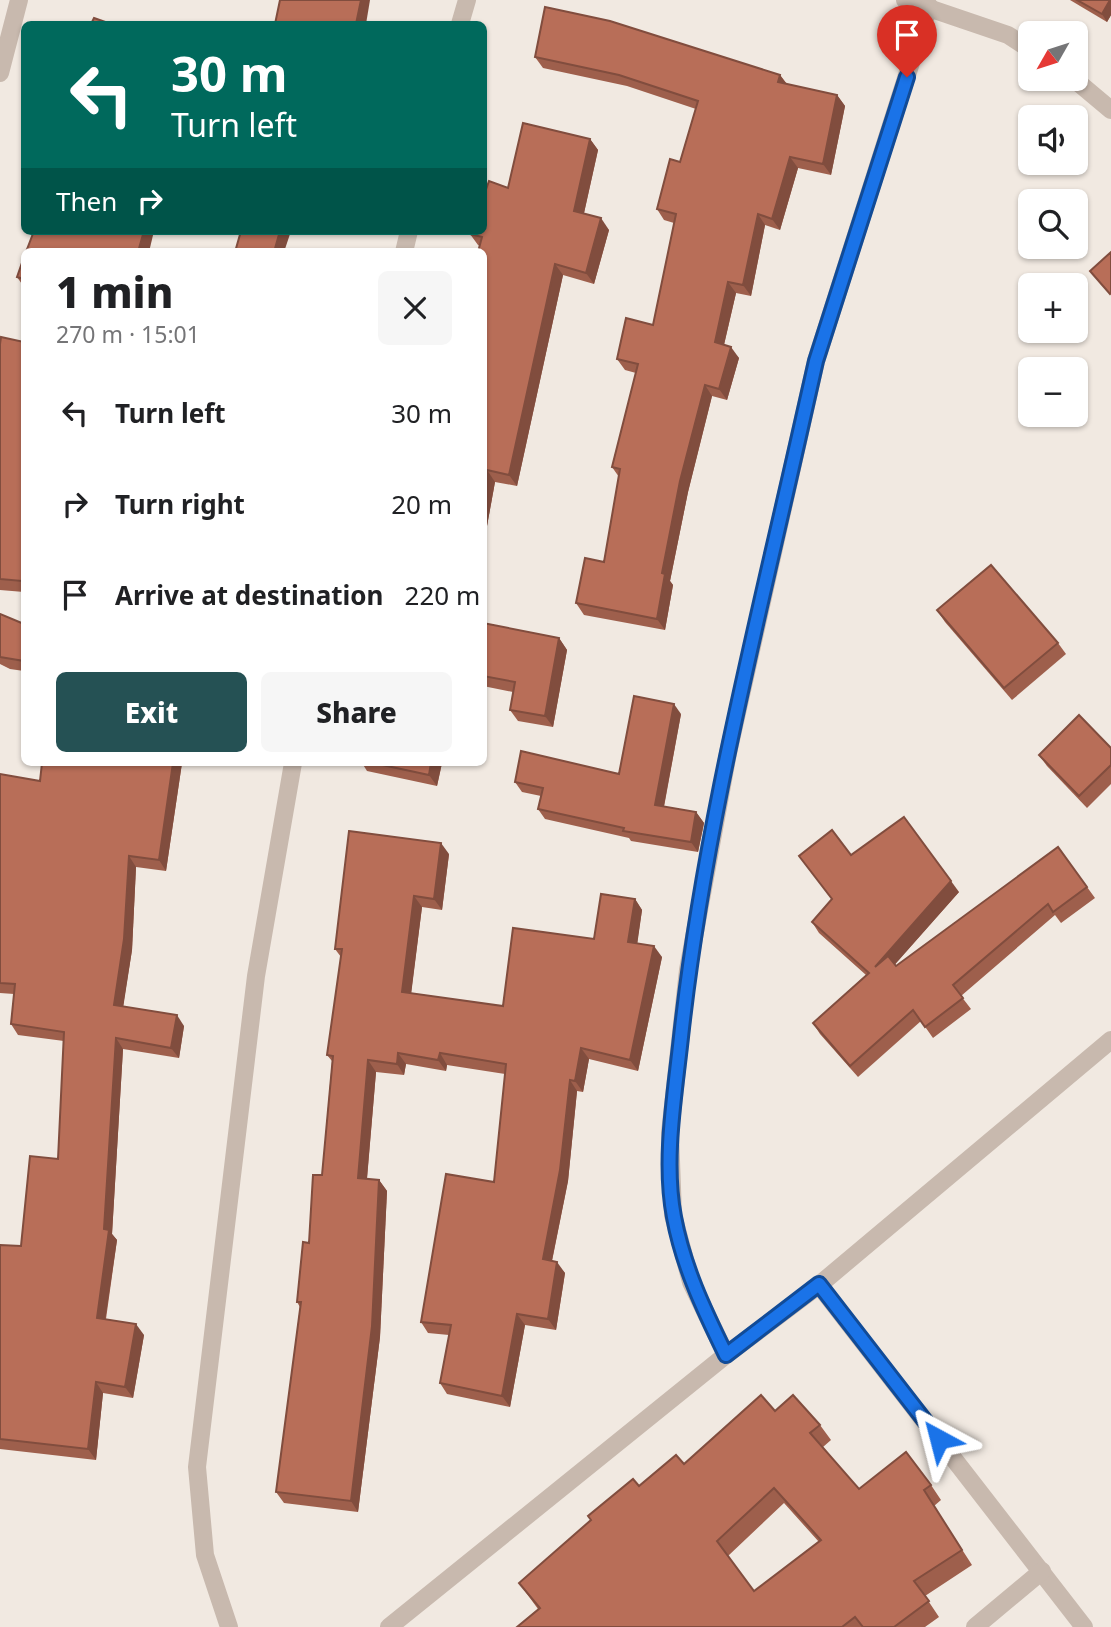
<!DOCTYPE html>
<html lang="en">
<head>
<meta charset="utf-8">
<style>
  :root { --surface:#fff; --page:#f6f6f6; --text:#202124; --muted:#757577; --accent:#255154 }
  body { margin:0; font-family:"Noto Sans",sans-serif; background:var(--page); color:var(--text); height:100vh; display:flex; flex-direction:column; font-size:26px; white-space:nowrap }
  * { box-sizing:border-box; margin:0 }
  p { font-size:23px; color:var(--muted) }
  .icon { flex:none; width:38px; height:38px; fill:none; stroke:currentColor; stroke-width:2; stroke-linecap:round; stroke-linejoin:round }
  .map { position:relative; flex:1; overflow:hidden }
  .sheet { position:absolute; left:21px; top:248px; width:466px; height:518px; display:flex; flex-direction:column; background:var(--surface); border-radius:10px; box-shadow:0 2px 5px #0004 }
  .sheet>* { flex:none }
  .banner { position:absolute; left:21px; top:21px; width:466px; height:214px; border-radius:10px; box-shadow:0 2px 5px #0004; background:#00695c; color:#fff; overflow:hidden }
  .needle { width:46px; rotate:231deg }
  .fabs { position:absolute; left:1018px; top:21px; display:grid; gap:14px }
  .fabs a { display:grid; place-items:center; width:70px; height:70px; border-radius:10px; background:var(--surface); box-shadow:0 2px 5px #0004; font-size:35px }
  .pin { position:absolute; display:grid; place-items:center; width:60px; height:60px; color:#fff; margin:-72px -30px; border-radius:50% 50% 50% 0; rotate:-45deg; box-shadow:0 0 7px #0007 }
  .pin .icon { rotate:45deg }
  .me { position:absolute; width:77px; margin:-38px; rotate:322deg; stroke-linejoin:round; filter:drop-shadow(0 0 5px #0008) }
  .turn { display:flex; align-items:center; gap:24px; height:147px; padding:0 35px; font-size:32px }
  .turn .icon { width:91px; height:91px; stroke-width:2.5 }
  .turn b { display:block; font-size:49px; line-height:60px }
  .then { display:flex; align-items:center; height:66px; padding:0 35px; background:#0003; gap:14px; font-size:26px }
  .round { display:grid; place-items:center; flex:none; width:74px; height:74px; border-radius:10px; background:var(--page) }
  .headline { display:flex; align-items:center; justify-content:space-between; height:119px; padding:0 35px }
  h1 { font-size:42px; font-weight:800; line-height:52px }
  .cta { display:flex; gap:14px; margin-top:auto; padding:14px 35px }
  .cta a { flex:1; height:80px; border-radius:10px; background:var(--accent); color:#fff; font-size:28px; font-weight:800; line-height:80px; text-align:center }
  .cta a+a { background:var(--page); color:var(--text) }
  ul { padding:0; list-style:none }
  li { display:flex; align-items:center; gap:21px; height:91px; padding:0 35px }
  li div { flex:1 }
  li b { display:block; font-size:26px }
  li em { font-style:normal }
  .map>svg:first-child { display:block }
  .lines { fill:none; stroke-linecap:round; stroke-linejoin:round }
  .street { stroke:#c8b9ae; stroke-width:18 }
  .wall { fill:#9e5f4c; fill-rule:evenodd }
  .shaded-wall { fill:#814d3e }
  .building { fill:#b86e58; stroke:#814d3e; stroke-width:2; fill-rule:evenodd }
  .route-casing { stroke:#114b97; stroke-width:18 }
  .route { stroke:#1a73e8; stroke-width:12 }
</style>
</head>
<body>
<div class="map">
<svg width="1111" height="1627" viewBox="0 0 1111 1627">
  <rect width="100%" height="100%" fill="#f1e9e1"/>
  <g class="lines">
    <g class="street">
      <polyline points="905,0 1008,35 1031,50"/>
      <polyline points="460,24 467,0"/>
      <polyline points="0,73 19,0"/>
      <polyline points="1074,79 1111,110"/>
      <polyline points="404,252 409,231"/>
      <polyline points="819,1285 1084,1627"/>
      <polyline points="726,1355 691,1282 673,1215 670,1133 688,970 728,753 816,361 929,6"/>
      <polyline points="229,1627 205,1555 197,1467 256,976 293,763"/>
      <polyline points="389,1627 726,1355 819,1285 1111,1040"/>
      <polyline points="975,1627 1042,1571"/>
    </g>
  </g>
  <g class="wall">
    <polygon points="1070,0 1111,0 1111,15 1107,22"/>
    <polygon points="535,57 780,75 787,84 837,95 845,106 831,175 798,168 780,230 765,225 751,296 736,293 724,345 739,358 727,400 712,396 688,492 670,581 673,585 665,630 584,615 576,603 604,562 619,477 612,467 636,373 625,370 617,359 653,325 674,223 664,220 657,209 680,162 696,109 627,86 543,68"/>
    <polygon points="590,139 598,150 584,213 609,230 594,284 563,275 517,486 495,482 483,548 483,252 480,246 478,245 470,234 508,188"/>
    <polygon points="24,257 24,287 17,277"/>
    <polygon points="24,342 24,592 0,590 0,344"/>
    <polygon points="937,610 1058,643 1066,654 1012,700 945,622"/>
    <polygon points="0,614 24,624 24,671 10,669 0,664"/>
    <polygon points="483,623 559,638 567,650 553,727 518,721 510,710 513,692 483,686"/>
    <polygon points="681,714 664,807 696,812 704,823 698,852 631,841 629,838 545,819 538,809 541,796 522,792 515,782 619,774"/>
    <polygon points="1111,748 1111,784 1087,808 1047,766 1039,755"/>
    <polygon points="42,763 182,763 166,871 136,867 132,950 123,1006 184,1026 179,1058 123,1049 112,1234 117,1240 106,1319 144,1335 133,1398 103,1393 96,1460 0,1449 0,1245 21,1246 58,1159 64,1041 18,1035 11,1024 14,994 0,993 0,774 40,781"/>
    <polygon points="362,763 442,763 437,786 367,771"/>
    <polygon points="1058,847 1095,898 1061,923 1055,915 961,996 971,1009 933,1038 921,1021 858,1077 820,1034 813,1023 866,975 819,933 812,922 832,899 799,856 851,855 959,892 895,964 896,966"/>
    <polygon points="449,854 442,910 422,907 411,993 503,1006 594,939 635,899 642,910 637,943 662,957 638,1071 589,1059 583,1092 577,1091 568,1181 552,1261 565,1273 556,1330 525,1325 510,1407 447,1394 440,1383 449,1335 428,1333 421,1322 494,1182 505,1074 447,1065 446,1071 406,1064 404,1075 376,1072 367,1179 379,1180 387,1191 380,1337 358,1512 284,1503 276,1492 300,1307 297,1302 322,1175 332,1061 327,1055 341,957 335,949"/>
    <path d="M775,1411L820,1425L831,1440L823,1447L859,1489L931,1485L941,1500L934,1506L972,1565L925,1596L939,1617L925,1627H517L538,1609L519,1583L639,1486L684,1464ZM784,1503L819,1542L754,1591L728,1556Z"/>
  </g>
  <g class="shaded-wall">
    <polygon points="361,0 370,0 366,24 356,24"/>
    <polygon points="1110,0 1111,0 1111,15 1107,22 1102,14"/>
    <polygon points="780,75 788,86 778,82"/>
    <polygon points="837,95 845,106 831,175 823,164"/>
    <polygon points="590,139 598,150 582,222 574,211"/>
    <polygon points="790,157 798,168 780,230 772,219"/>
    <polygon points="758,214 765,225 751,296 743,285"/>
    <polygon points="601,218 609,230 594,284 586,273"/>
    <polygon points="144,231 154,231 149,252 138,252"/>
    <polygon points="280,231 291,231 284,252 274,252"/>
    <polygon points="555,264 563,275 517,486 509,475"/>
    <polygon points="728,282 736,293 722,353 715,342"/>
    <polygon points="731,347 739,358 727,400 719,389"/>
    <polygon points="705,385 712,396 688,492 670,581 673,585 665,630 657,619 662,573 680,481"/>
    <polygon points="487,470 495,482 483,548 483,493"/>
    <polygon points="24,566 24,585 22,581"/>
    <polygon points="559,638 567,650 553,727 545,716"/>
    <polygon points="674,704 681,714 662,816 655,805"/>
    <polygon points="173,763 182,763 166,871 159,860"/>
    <polygon points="431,763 442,763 437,786 429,775"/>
    <polygon points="696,812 704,823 698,852 691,842"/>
    <polygon points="441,843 449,854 442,910 434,899"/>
    <polygon points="129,856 136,867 132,950 122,1015 114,1005"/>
    <polygon points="951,881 959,892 883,978 875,967"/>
    <polygon points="414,896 422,907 410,1003 402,992"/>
    <polygon points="635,899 642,910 636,953 628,942"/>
    <polygon points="654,946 662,957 638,1071 630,1060"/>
    <polygon points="177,1015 184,1026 179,1058 171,1048"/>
    <polygon points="116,1038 123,1049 112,1234 117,1240 104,1328 97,1318 104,1229"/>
    <polygon points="581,1048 589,1059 583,1092 575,1081"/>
    <polygon points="398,1053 406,1064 404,1075 397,1064"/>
    <polygon points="440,1053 447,1065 446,1071 438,1060"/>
    <polygon points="368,1060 376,1072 366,1189 358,1178"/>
    <polygon points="570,1080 577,1091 568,1181 550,1270 543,1259"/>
    <polygon points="379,1180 387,1191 380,1337 358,1512 351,1501"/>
    <polygon points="557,1262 565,1273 556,1330 548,1319"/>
    <polygon points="517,1314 525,1325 510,1407 502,1396"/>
    <polygon points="136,1324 144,1335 133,1398 125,1387"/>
    <polygon points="96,1382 103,1393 96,1460 88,1449"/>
  </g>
  <g class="building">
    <polygon points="280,0 361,0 356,24 275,24"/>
    <polygon points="1077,0 1110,0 1102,14"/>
    <polygon points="545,7 610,21 780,75 778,82 837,95 823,164 790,157 772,219 758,214 743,285 728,282 715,342 731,347 719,389 705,385 680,481 662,573 665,574 657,619 576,603 585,558 604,562 620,469 612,467 638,364 617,359 626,318 653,325 676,214 657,209 670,159 680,162 698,101 619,75 535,57"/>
    <polygon points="94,18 111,24 91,24"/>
    <polygon points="523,123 590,139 574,211 601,218 586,273 555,264 509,475 487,470 483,493 483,252 478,252 482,237 470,234 471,231 483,231 483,198 489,181 508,188"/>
    <polygon points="34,231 144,231 138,252 26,252"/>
    <polygon points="241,231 280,231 274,252 235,252"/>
    <polygon points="1111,252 1111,293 1110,294 1090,271"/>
    <polygon points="24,257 24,279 17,277"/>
    <polygon points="1,337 24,342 24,566 22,581 0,579 0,344"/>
    <polygon points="991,565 1058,643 1004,688 937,610"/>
    <polygon points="0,614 24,624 24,661 0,657"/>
    <polygon points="483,623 559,638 545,716 510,710 515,682 483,676"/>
    <polygon points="634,696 674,704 655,805 696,812 691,842 623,831 624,828 538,809 543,788 515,782 521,751 619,774"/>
    <polygon points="1079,715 1111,748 1111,765 1079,796 1039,755"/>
    <polygon points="42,763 173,763 159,860 129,856 124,939 114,1005 177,1015 171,1048 116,1038 104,1229 109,1230 97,1318 136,1324 125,1387 96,1382 88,1449 0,1439 0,1245 21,1246 30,1156 58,1159 64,1032 11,1024 15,984 0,983 0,774 40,781"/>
    <polygon points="373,763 431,763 429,775"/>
    <polygon points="904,817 951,881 875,967 888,956 896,966 1058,847 1087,887 1053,912 1048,904 953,985 963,998 925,1027 913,1010 850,1066 813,1023 869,973 812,922 832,899 799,856 832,830 851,855"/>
    <polygon points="349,831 441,843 434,899 414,896 402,992 503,1006 513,928 594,939 601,894 635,899 628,942 654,946 630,1060 581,1048 575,1081 570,1080 560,1170 543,1259 557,1262 548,1319 517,1314 502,1396 440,1383 451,1325 421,1322 446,1174 494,1182 506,1064 440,1053 438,1060 398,1053 397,1064 368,1060 358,1178 379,1180 372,1326 351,1501 276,1492 301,1302 297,1302 303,1242 309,1243 313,1175 322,1175 333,1056 327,1055 342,949 335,949"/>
    <path d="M761,1395L775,1411L793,1395L820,1425L810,1433L859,1489L906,1452L931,1485L924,1490L962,1550L914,1581L929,1601L894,1627H863L855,1617L842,1627H517L540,1608L519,1583L591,1520L588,1516L633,1479L639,1486L676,1455L684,1464ZM774,1488L821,1540L754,1591L717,1541Z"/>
  </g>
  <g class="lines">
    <g class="route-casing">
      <path id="route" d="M907,77L816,361L804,414C758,620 704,827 681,1037C675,1094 663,1160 674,1217C683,1266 704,1310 726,1355L819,1284L939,1439"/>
    </g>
    <use href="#route" class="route"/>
  </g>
</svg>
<div class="fabs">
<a><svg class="needle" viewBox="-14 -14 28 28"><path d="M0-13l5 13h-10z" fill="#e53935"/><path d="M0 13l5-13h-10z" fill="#757577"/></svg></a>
<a><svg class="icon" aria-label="sound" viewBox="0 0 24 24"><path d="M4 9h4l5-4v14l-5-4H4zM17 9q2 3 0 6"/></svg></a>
<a><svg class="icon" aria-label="search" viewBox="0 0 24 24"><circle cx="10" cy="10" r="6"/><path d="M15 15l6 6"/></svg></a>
<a>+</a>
<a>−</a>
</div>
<div class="pin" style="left:907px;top:77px;background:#d93025"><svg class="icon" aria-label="arrive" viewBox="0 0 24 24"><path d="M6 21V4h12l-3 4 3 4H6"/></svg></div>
<svg class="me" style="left:939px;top:1439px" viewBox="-20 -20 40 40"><path d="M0-17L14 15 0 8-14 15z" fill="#1a73e8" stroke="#fff" stroke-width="4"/></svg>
<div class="banner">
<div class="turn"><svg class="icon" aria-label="left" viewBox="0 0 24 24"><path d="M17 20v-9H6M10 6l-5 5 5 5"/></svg><div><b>30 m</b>Turn left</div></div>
<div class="then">Then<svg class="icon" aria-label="right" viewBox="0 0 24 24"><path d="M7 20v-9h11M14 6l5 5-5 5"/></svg></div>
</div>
<section class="sheet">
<div class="headline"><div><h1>1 min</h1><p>270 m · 15:01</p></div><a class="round"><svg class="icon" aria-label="close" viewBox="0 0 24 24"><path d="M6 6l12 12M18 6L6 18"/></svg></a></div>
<ul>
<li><svg class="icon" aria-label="left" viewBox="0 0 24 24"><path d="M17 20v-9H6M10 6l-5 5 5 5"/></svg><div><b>Turn left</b></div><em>30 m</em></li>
<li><svg class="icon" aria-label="right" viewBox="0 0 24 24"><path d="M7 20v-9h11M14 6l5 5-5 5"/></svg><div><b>Turn right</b></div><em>20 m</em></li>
<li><svg class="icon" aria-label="arrive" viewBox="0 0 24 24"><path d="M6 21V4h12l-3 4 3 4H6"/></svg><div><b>Arrive at destination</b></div><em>220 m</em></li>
</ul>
<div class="cta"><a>Exit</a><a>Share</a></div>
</section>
</div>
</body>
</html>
